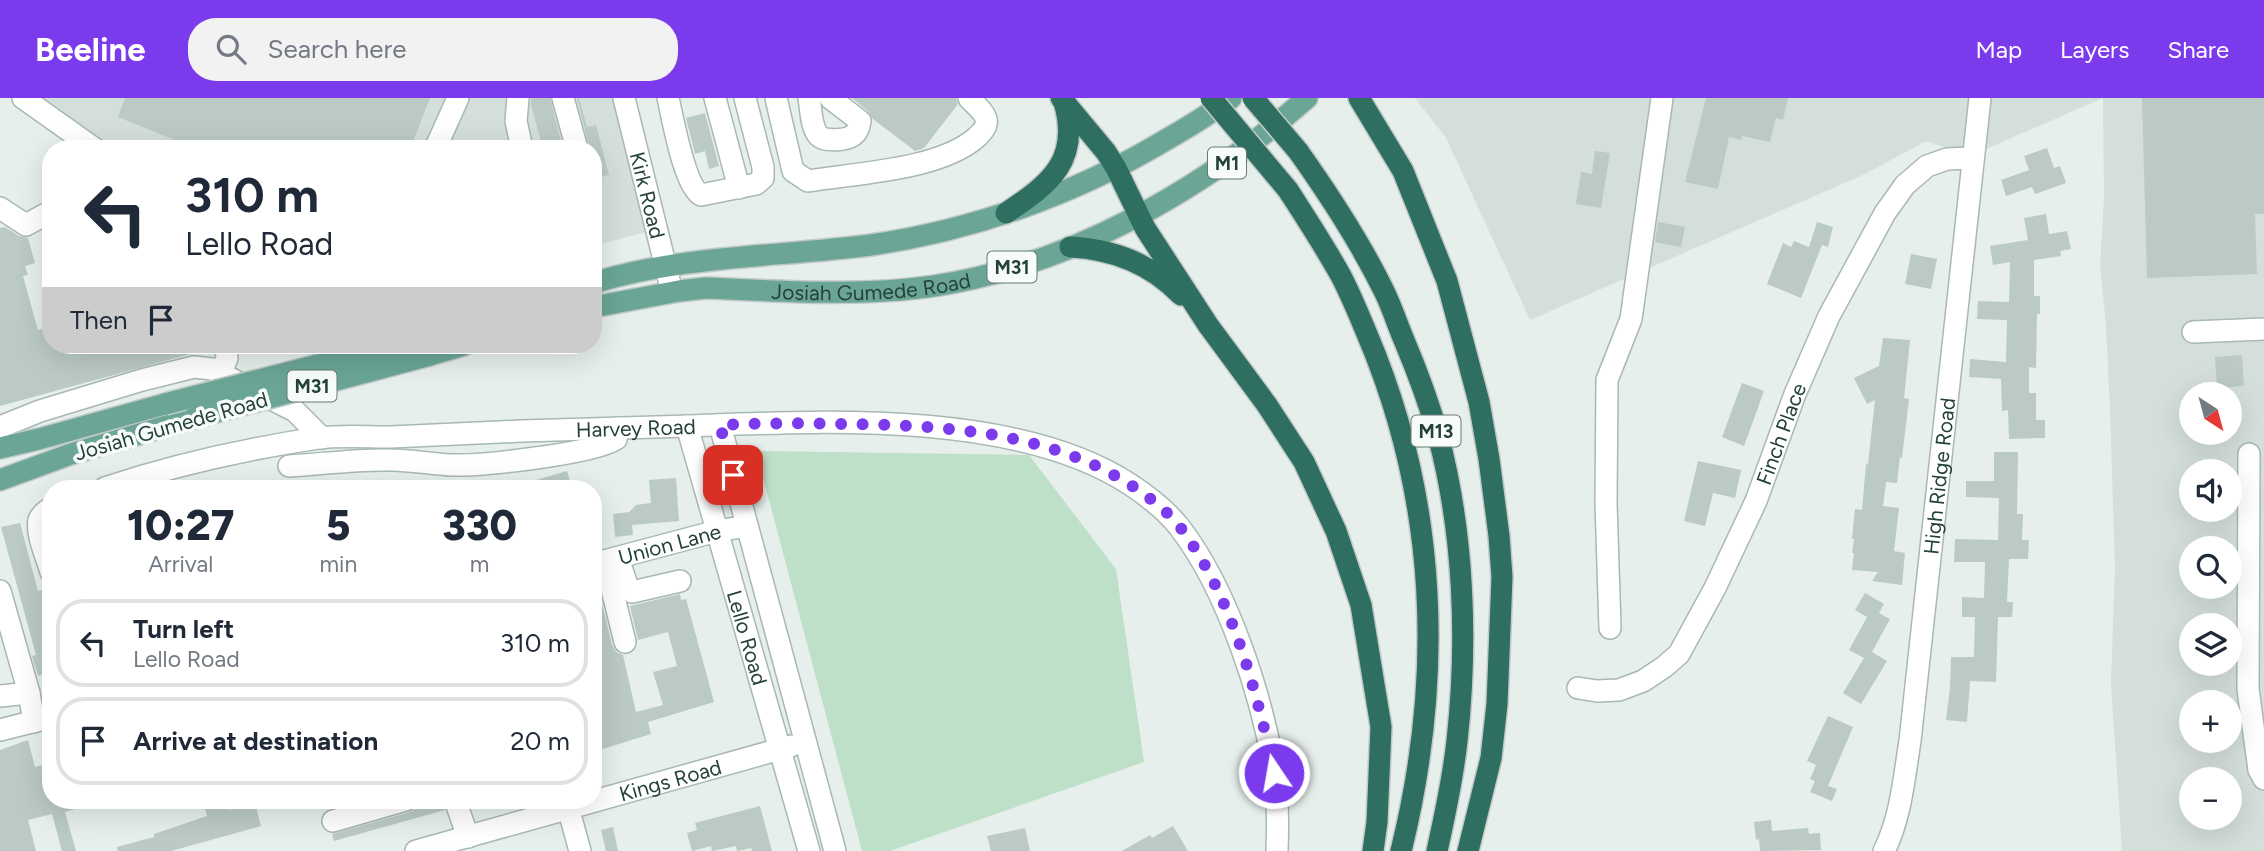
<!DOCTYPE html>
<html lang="en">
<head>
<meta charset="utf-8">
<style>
  :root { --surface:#fff; --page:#f2f2f3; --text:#1f2937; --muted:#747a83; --line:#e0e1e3; --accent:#7c3aed }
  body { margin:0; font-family:Figtree,sans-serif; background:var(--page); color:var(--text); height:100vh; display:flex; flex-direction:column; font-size:26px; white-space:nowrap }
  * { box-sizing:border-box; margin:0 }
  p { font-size:23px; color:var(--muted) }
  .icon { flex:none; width:38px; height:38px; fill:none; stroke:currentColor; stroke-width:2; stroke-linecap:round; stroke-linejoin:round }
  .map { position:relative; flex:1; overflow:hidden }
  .drawer { position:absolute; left:42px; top:382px; width:560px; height:329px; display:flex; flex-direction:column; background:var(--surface); border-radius:28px; box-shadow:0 7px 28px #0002 }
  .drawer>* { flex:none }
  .top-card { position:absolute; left:42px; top:42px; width:560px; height:214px; border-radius:28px; box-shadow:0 7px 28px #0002; background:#fff; color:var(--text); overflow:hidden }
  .needle { width:46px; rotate:144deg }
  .controls { position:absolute; left:2179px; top:284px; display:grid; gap:14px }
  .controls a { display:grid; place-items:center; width:63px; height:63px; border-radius:50%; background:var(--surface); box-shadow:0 7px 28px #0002; font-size:35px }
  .pin { position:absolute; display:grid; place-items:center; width:60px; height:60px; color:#fff; margin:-30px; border-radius:14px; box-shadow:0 4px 10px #0006 }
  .me { position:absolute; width:77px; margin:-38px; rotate:348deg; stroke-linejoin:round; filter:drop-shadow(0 0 5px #0008) }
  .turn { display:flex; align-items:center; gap:24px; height:147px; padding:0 28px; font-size:32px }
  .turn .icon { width:91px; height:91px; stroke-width:2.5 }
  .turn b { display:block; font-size:49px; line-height:60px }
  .then { display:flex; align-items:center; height:66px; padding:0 28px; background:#0003; gap:14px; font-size:26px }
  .eta { display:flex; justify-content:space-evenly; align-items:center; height:119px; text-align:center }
  .eta b { font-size:42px; font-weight:800; line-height:49px }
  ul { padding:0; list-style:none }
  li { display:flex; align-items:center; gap:21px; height:88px; margin:0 14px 10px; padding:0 14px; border:4px solid var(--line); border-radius:28px }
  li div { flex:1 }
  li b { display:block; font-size:26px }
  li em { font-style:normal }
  header { display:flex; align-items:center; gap:42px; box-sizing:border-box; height:98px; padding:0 35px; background:var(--accent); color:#fff }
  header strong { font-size:33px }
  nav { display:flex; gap:38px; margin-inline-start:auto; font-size:24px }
  .search { width:490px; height:63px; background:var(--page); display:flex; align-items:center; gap:18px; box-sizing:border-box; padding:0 24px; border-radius:28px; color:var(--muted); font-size:26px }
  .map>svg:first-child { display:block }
  .built { fill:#d4dfda; fill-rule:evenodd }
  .green { fill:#bfe0c8 }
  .building { fill:#bbcac4 }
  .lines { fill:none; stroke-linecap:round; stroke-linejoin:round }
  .minor-casing { stroke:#a8b8b2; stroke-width:24 }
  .major-casing { stroke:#c2cac8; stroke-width:24 }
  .highway-casing { stroke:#c2cac8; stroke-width:24 }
  .minor { stroke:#fff; stroke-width:21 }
  .major { stroke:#6aa596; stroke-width:21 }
  .highway { stroke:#2f6f62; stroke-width:21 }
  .major-bridge-casing { stroke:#c2cac8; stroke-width:24; stroke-linecap:butt }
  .highway-bridge-casing { stroke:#c2cac8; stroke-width:24; stroke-linecap:butt }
  .major-bridge { stroke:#6aa596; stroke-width:21 }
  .highway-bridge { stroke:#2f6f62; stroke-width:21 }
  .route { stroke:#7c3aed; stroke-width:12; stroke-dasharray:0 21.6 }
  .labels { text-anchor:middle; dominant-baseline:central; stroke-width:7; stroke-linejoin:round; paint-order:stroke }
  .shield { fill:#f7fbf9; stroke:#637a73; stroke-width:2 }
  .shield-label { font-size:19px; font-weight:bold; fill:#24423a }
  .street-label { font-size:21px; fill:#24423a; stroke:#f7fbf9 }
</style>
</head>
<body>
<header>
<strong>Beeline</strong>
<div class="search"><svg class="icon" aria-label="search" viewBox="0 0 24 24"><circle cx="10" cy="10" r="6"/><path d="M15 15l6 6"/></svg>Search here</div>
<nav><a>Map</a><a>Layers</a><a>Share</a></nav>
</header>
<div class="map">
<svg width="2264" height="753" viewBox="0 0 2264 753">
  <rect width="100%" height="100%" fill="#e6efeb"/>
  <g class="built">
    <polygon points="10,0 621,0 654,132 593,148 593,51 84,51"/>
    <polygon points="1415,0 2103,0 1970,58 1926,43 1865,76 1530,222 1446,40"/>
    <path d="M2103,0H2264V753H2122L2111,585L2115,469L2110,311L2106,228L2100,167L2104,102ZM2191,296H2230V334H2191ZM2191,373H2230V411H2191ZM2191,450H2230V488H2191ZM2191,527H2230V565H2191ZM2191,604H2230V642H2191ZM2191,681H2230V719H2191Z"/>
  </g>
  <polygon class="green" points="756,353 1029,357 1116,471 1144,664 890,753 862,753"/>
  <g class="building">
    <polygon points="125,0 430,0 410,51 197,51 118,19"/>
    <polygon points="531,0 550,0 563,51 543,51 531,7"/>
    <polygon points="577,0 579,0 587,29 596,27 609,77 596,80 593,68 593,51 590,51"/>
    <polygon points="852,0 956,0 958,6 924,50 915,53 873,21 868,13"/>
    <polygon points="1706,0 1788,0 1783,22 1776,20 1770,44 1742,38 1741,42 1729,39 1718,91 1685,84"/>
    <polygon points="2142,0 2264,0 2264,116 2255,116 2257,176 2147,180"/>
    <polygon points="705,15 719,68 709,71 705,53 695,56 686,20"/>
    <polygon points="2047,50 2054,70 2060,68 2066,85 2035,96 2032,89 2006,98 2001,82 2029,72 2024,58"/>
    <polygon points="1595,53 1610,55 1601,110 1576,106 1581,74 1592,76"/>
    <polygon points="2046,116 2049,136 2067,133 2071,151 2060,153 2061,158 2034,162 2034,198 2040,198 2040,216 2037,216 2036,270 2029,269 2029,295 2036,295 2036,322 2045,322 2045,340 2009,341 2008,312 2002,313 2001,281 1969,279 1970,261 2006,264 2007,222 1977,221 1978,203 2009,204 2010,164 1993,167 1990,148 2028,142 2024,120"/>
    <polygon points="1658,124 1685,129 1681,149 1655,144"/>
    <polygon points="1817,124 1833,129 1828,149 1822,147 1801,200 1767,186 1783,145 1791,149 1794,143 1809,149"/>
    <polygon points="5,129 19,138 28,140 35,165 25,168 28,177 23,178 38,232 51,228 51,247 208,247 209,251 0,308 0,130"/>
    <polygon points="1911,156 1937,161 1931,191 1905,186"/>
    <polygon points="1883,240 1910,242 1904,300 1909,301 1902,360 1900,359 1897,385 1886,384 1883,408 1899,410 1894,453 1905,455 1902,487 1872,483 1878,474 1852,472 1854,455 1852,455 1854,441 1852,441 1855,411 1862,412 1866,366 1868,366 1875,302 1867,306 1854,280 1879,268"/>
    <polygon points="2242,257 2244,288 2217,290 2215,259"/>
    <polygon points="1742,285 1764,293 1744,348 1722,339"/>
    <polygon points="1994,354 2018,354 2017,416 2023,416 2022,442 2029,442 2028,461 2009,461 2007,504 2013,504 2012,519 1998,519 1996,584 1970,583 1967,624 1946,622 1950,590 1951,559 1974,559 1975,519 1962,519 1962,499 1984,500 1985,464 1954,464 1955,441 1998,442 1999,400 1966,399 1966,383 1994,383"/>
    <polygon points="1698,363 1741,372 1735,400 1713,395 1705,428 1684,423"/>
    <polygon points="567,373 572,390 520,390 519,387"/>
    <polygon points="676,380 679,423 632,427 633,437 615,439 613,416 629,414 636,407 651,405 649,382"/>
    <polygon points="20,425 38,493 51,489 51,509 43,511 51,539 51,574 38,578 32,558 36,557 1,429"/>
    <polygon points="1865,495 1884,506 1879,515 1890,521 1872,554 1887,563 1861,606 1843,595 1864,560 1849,552 1867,519 1855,512"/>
    <polygon points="680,496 681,502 686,501 714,604 648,624 651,636 593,654 593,498 600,497 612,547 616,554 623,557 636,614 663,607 653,574 677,568 668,534 638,542 630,508"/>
    <polygon points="1828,618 1853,629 1828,688 1837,691 1832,703 1810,694 1815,683 1810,681 1816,667 1807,663"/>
    <polygon points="28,642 35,669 51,665 51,702 95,702 95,705 65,714 76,753 62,753 52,716 28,722 36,753 0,753 0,652"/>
    <polygon points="203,702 227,702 229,712 255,705 261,728 171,753 118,753 117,749 154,739 154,736 207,718"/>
    <polygon points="419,702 442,702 445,712 334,743 332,736 410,714 416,711"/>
    <polygon points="760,708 772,753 752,753 751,750 737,753 736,748 712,753 711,748 692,753 687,735 697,732 695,725"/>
    <polygon points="1771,722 1772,733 1808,730 1809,736 1820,735 1821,752 1760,753 1759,741 1756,742 1754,724"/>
    <polygon points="1173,728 1188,753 1122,753 1150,737 1152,740"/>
    <polygon points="613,729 618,753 606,753 601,732"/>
    <polygon points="1025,730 1030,753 991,753 987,738"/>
  </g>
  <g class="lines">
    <g class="minor-casing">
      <g id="minor">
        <polyline points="23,0 95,51"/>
        <polyline points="518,0 516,23 522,51"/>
        <polyline points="563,0 577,51"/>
        <path id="s1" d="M624,0L672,194"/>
        <path d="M668,0C673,21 684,87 701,97L756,86L763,80V69L745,0"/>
        <polyline points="715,0 739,90"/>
        <path d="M776,0L793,73L808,83C857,75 940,72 977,39C982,34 988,28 986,21C984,13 974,6 969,0"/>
        <path d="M809,0C811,11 811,30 819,38C825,44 846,42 852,38C858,34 859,29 860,23L830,0"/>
        <polyline points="435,51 458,0"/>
        <polyline points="0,110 26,127 46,116 51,116"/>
        <polyline points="2193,234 2264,231"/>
        <polyline points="221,275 227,260 226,247"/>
        <polyline points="720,327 835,753"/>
        <path id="s2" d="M687,328L809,753"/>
        <polyline points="0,329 40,313 142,282 194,269 212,271 295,313 322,340"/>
        <polyline points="2249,356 2248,591 2259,672 2264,681"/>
        <path d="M289,368C323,366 358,361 391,362C411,362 431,366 451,367C481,368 593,356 616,341L618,330"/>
        <path id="s3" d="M105,390C174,367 246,351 318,340C341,337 367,339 391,339C434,337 478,335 522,333C578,331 633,330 689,328C822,323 1017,312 1131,387C1149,399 1167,413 1180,430C1227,491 1262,597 1274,673C1278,699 1278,727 1277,753"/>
        <path d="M51,410C46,413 41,417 39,422C36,437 47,459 51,474"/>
        <polyline points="618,460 628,490 632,494 680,483"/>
        <polyline points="605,463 625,544"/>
        <path id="s4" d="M593,466L717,433L747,428"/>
        <polyline points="0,493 29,595 34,624"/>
        <polyline points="1610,530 1606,405 1607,282 1631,221 1662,0"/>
        <path id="s5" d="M1578,590L1597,593L1619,592L1643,583L1664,569L1679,556L1715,490L1756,403L1795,296L1829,218L1885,115L1905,87L1927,68L1947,61L1972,60"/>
        <polyline points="0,598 29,595"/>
        <polyline points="0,632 51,619"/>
        <polyline points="455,702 468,739"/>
        <polyline points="566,702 580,753"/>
        <polyline points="333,723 406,702"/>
        <path id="s6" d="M416,753L791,648"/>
        <path id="s7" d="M1884,753C1901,719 1904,680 1910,643L1980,0"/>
      </g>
    </g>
    <g class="major-casing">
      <g id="major">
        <path d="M593,185C683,157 779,159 871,147C974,132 1075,96 1164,43C1187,30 1210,16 1231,0"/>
        <path id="s8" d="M593,209L679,193L706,190C781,193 860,199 934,188C1072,167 1204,91 1307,0"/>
        <polyline points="430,257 464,247"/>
        <polyline points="0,350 39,341 165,306"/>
        <polyline points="0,382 71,356 194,320"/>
      </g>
    </g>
    <g class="highway-casing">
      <g id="highway">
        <polyline points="1061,0 1106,54 1116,70 1145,130 1208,227 1267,307 1304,364 1336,433 1361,507 1381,629 1377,724 1373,753"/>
        <polyline points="1359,0 1403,73 1447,183 1479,304 1489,361 1499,438 1502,479 1497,606 1491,660 1468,753"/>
        <path d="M1298,53C1330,98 1360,144 1384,193C1392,209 1397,226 1404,242C1417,273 1429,305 1438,337C1464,435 1468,543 1457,643C1453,680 1445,717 1437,753"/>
        <path d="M1288,92C1306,120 1325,149 1341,178C1351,197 1359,217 1367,236C1438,403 1444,579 1401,753"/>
        <path d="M1006,115C1050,86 1081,62 1064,4"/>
        <path d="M1070,149C1113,151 1151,166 1181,197"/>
      </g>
    </g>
    <use href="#minor" class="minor"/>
    <use href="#major" class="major"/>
    <use href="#highway" class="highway"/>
    <g class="major-bridge-casing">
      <g id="major-bridge">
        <polyline points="165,306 396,247"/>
        <polyline points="194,320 430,257"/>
      </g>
    </g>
    <g class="highway-bridge-casing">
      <g id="highway-bridge">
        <polyline points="1211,0 1288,92"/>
        <polyline points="1253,0 1298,53"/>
      </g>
    </g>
    <use href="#major-bridge" class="major-bridge"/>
    <use href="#highway-bridge" class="highway-bridge"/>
  </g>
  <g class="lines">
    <path class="route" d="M733,377L720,327C760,325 801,325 841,326C943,327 1055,333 1141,394C1155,404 1169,415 1180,429C1231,496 1257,593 1274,675"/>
  </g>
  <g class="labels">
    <g class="shield">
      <rect x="1208" y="49.5" width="38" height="31" rx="5"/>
      <rect x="987.5" y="153.5" width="49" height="31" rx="5"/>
      <rect x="287.5" y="272.5" width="49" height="31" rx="5"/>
      <rect x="1411.5" y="317.5" width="49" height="31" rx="5"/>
    </g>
    <g class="shield-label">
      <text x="1227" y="65">M1</text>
      <text x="1012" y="169">M31</text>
      <text x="312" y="288">M31</text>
      <text x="1436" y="333">M13</text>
    </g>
    <g class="street-label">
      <text stroke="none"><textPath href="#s1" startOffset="100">Kirk Road</textPath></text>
      <text stroke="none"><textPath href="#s8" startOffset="280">Josiah Gumede Road</textPath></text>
      <text transform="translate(171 328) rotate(-16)">Josiah Gumede Road</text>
      <text stroke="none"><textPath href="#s3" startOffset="537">Harvey Road</textPath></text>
      <text stroke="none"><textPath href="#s5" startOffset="355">Finch Place</textPath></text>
      <text stroke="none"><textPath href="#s7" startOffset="380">High Ridge Road</textPath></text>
      <text stroke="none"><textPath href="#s4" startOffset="79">Union Lane</textPath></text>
      <text stroke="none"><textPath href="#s2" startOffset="220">Lello Road</textPath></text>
      <text stroke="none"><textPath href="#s6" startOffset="264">Kings Road</textPath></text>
    </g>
  </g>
</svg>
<div class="controls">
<a><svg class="needle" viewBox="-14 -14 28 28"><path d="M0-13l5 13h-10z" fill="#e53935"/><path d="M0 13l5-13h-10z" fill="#747a83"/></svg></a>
<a><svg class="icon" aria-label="sound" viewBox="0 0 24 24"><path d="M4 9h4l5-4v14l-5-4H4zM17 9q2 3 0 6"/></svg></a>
<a><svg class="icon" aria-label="search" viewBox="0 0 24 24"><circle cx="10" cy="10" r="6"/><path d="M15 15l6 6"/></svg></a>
<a><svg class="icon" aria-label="layers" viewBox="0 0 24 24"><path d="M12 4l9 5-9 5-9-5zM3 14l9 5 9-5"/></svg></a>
<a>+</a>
<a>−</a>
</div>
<div class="pin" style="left:733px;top:377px;background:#d93025"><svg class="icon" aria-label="arrive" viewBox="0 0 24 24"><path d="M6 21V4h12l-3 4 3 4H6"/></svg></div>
<svg class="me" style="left:1274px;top:675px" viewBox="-20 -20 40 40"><circle r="17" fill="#7c3aed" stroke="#fff" stroke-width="3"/><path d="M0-11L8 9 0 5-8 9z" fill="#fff"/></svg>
<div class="top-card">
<div class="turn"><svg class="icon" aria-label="left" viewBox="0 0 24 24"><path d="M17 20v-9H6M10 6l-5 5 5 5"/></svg><div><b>310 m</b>Lello Road</div></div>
<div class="then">Then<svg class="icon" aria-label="arrive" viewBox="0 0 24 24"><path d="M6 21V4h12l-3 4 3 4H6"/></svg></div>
</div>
<section class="drawer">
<div class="eta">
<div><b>10:27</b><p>Arrival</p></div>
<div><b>5</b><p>min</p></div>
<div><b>330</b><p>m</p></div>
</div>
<ul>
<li><svg class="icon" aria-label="left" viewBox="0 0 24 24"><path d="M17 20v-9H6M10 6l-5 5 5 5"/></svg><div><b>Turn left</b><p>Lello Road</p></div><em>310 m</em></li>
<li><svg class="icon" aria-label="arrive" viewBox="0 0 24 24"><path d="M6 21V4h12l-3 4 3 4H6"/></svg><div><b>Arrive at destination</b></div><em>20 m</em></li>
</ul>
</section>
</div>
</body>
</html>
